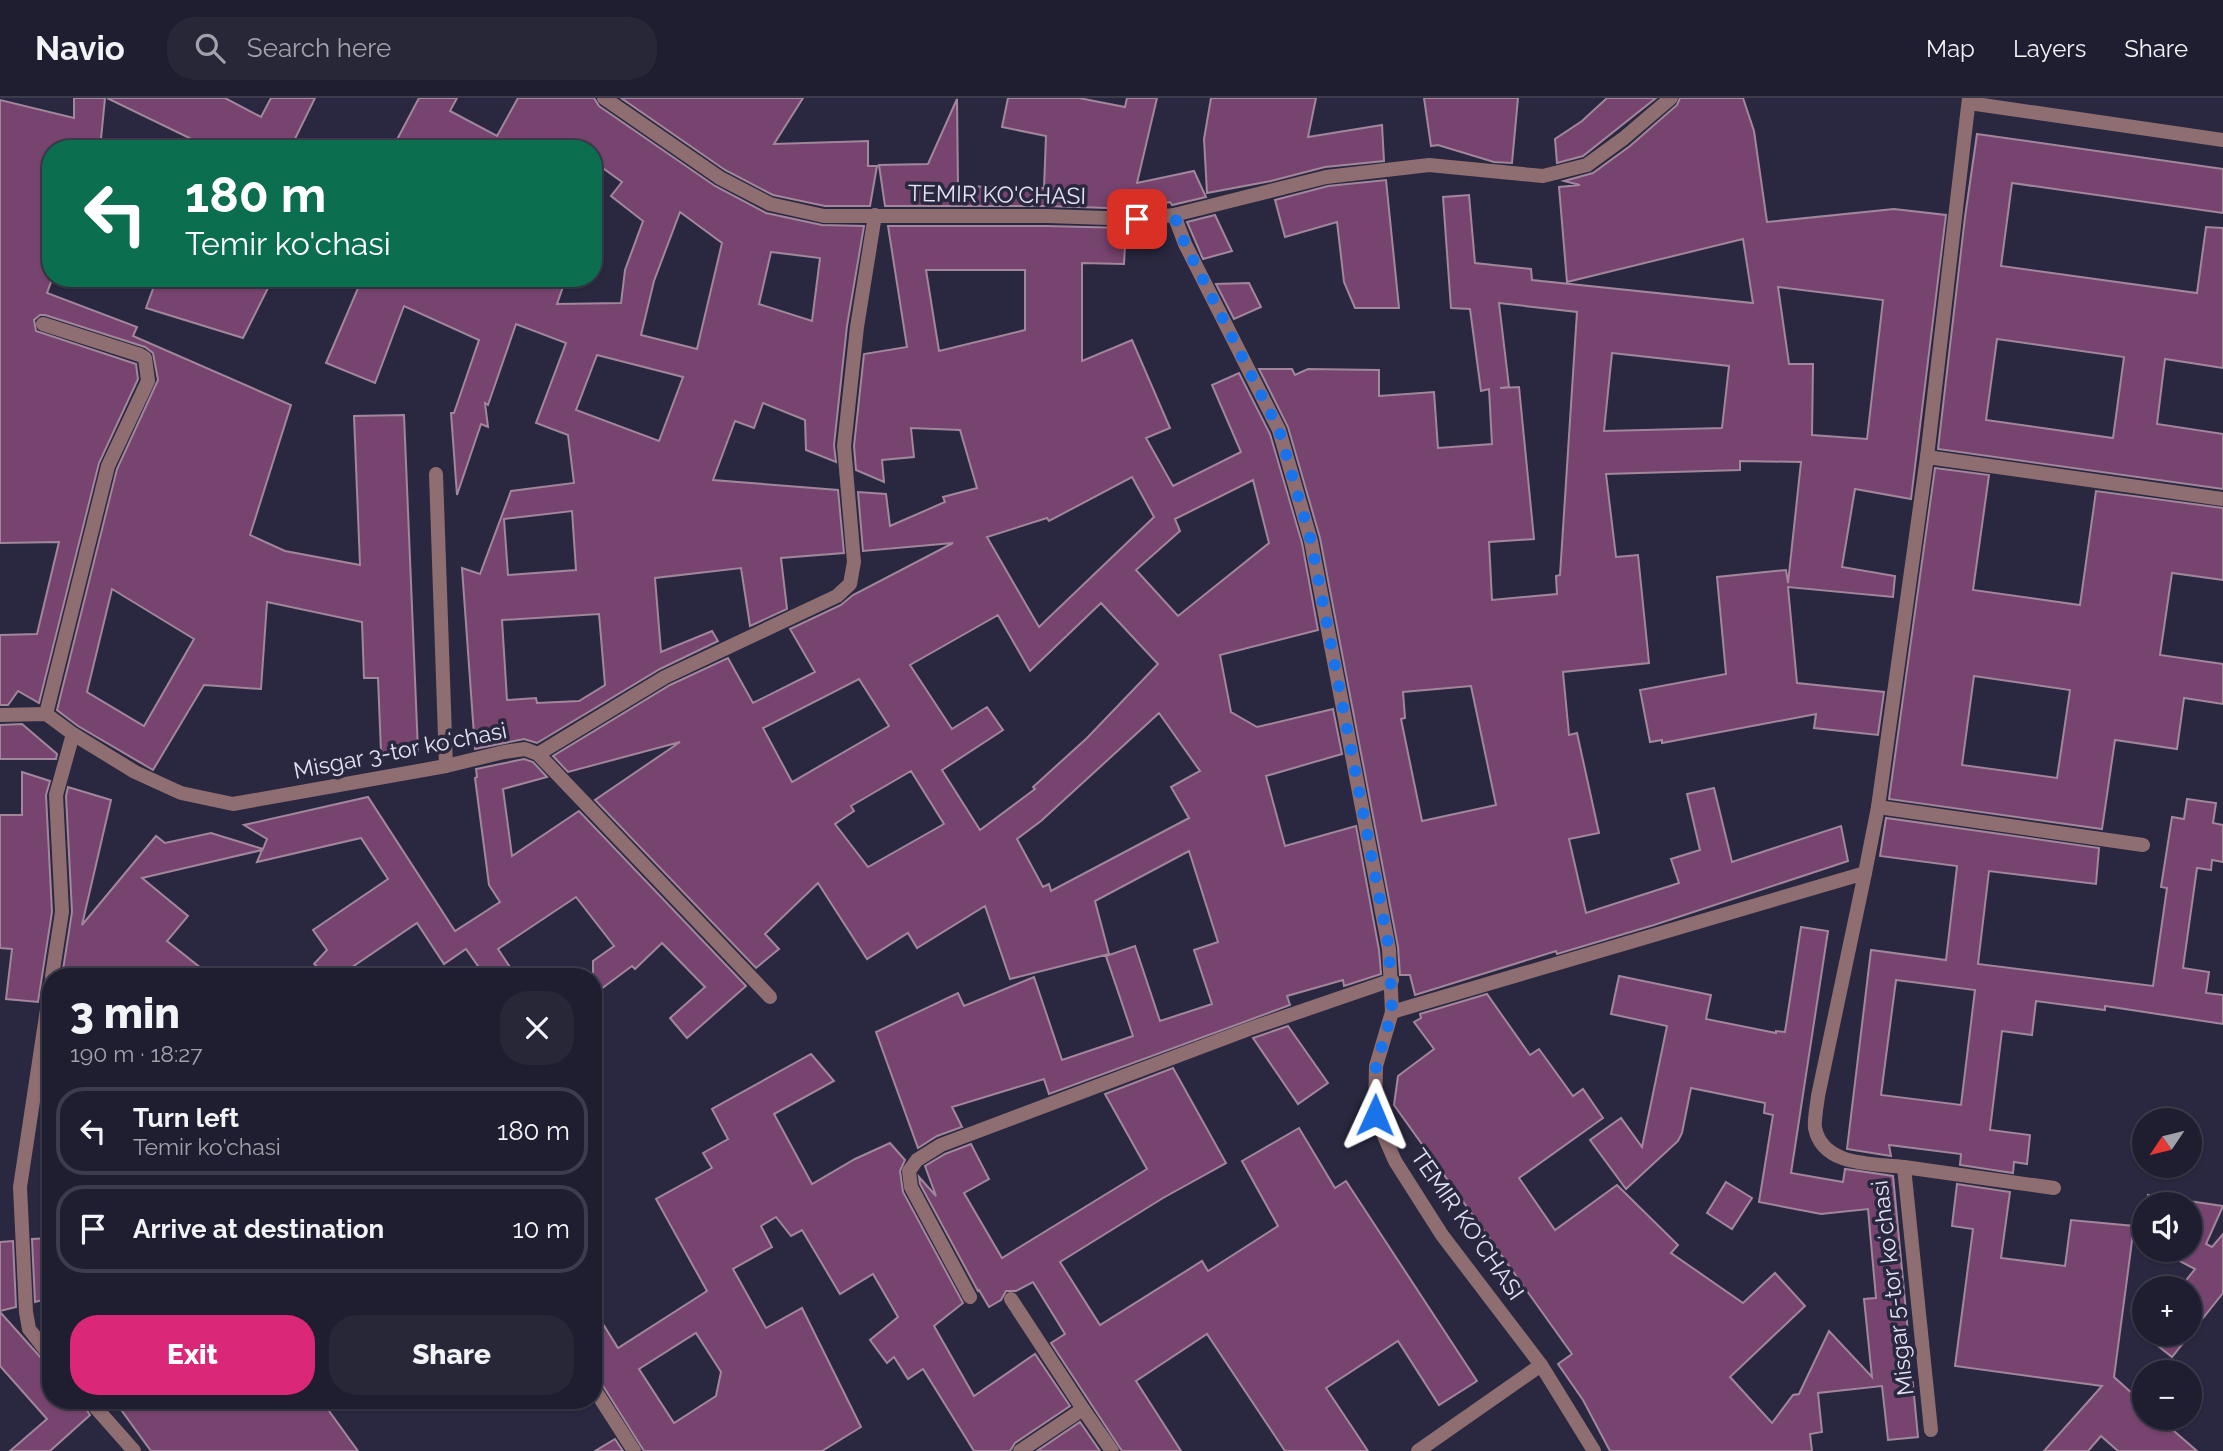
<!DOCTYPE html>
<html lang="en">
<head>
<meta charset="utf-8">
<style>
  :root { --surface:#1f1e30; --page:#272738; --text:#f1f3f6; --muted:#a1a2ab; --line:#3c3c4c; --accent:#db2777 }
  body { margin:0; font-family:Raleway,sans-serif; background:var(--page); color:var(--text); height:100vh; display:flex; flex-direction:column; font-size:26px; white-space:nowrap }
  * { box-sizing:border-box; margin:0 }
  p { font-size:23px; color:var(--muted) }
  .icon { flex:none; width:38px; height:38px; fill:none; stroke:currentColor; stroke-width:2; stroke-linecap:round; stroke-linejoin:round }
  .map { position:relative; flex:1; overflow:hidden }
  .side { position:absolute; left:42px; top:870px; width:560px; height:441px; display:flex; flex-direction:column; background:var(--surface); border-radius:28px; box-shadow:0 2px 5px #0004,0 0 0 2px var(--line) }
  .side>* { flex:none }
  .top-card { position:absolute; left:42px; top:42px; width:560px; height:147px; border-radius:28px; box-shadow:0 2px 5px #0004,0 0 0 2px var(--line); background:#0b6e4f; color:#fff; overflow:hidden }
  .needle { width:46px; rotate:235deg }
  .tools { position:absolute; left:2132px; top:1010px; display:grid; gap:14px }
  .tools a { display:grid; place-items:center; width:70px; height:70px; border-radius:50%; background:var(--surface); box-shadow:0 2px 5px #0004,0 0 0 2px var(--line); font-size:35px }
  .pin { position:absolute; display:grid; place-items:center; width:60px; height:60px; color:#fff; margin:-30px; border-radius:14px; box-shadow:0 4px 10px #0006 }
  .me { position:absolute; width:77px; margin:-38px; rotate:1deg; stroke-linejoin:round; filter:drop-shadow(0 0 5px #0008) }
  .turn { display:flex; align-items:center; gap:24px; height:147px; padding:0 28px; font-size:32px }
  .turn .icon { width:91px; height:91px; stroke-width:2.5 }
  .turn b { display:block; font-size:49px; line-height:60px }
  .round { display:grid; place-items:center; flex:none; width:74px; height:74px; border-radius:28px; background:var(--page) }
  .headline { display:flex; align-items:center; justify-content:space-between; height:119px; padding:0 28px }
  h1 { font-size:42px; font-weight:800; line-height:52px }
  .action { display:flex; gap:14px; margin-top:auto; padding:14px 28px }
  .action a { flex:1; height:80px; border-radius:28px; background:var(--accent); color:#fff; font-size:28px; font-weight:800; line-height:80px; text-align:center }
  .action a+a { background:var(--page); color:var(--text) }
  ul { padding:0; list-style:none }
  li { display:flex; align-items:center; gap:21px; height:88px; margin:0 14px 10px; padding:0 14px; border:4px solid var(--line); border-radius:28px }
  li div { flex:1 }
  li b { display:block; font-size:26px }
  li em { font-style:normal }
  header { display:flex; align-items:center; gap:42px; box-sizing:border-box; height:98px; padding:0 35px; background:var(--surface); border-bottom:2px solid var(--line) }
  header strong { font-size:33px }
  nav { display:flex; gap:38px; margin-inline-start:auto; font-size:24px }
  .search { width:490px; height:63px; background:var(--page); display:flex; align-items:center; gap:18px; box-sizing:border-box; padding:0 24px; border-radius:28px; color:var(--muted); font-size:26px }
  .map>svg:first-child { display:block }
  .building { fill:#77446f; stroke:#a1869c; stroke-width:2; fill-rule:evenodd }
  .lines { fill:none; stroke-linecap:round; stroke-linejoin:round }
  .street { stroke:#8f6e71; stroke-width:14 }
  .route { stroke:#1a73e8; stroke-width:12; stroke-dasharray:0 21.6 }
  .labels { text-anchor:middle; dominant-baseline:central; stroke-width:7; stroke-linejoin:round; paint-order:stroke }
  .street-label { font-size:23px; fill:#e2e2f2; stroke:#292840 }
</style>
</head>
<body>
<header>
<strong>Navio</strong>
<div class="search"><svg class="icon" aria-label="search" viewBox="0 0 24 24"><circle cx="10" cy="10" r="6"/><path d="M15 15l6 6"/></svg>Search here</div>
<nav><a>Map</a><a>Layers</a><a>Share</a></nav>
</header>
<div class="map">
<svg width="2223" height="1353" viewBox="0 0 2223 1353">
  <rect width="100%" height="100%" fill="#292840"/>
  <g class="building">
    <path d="M74,0H105L100,51H51V184L47,195L137,229L133,238L291,307L250,437L285,453L360,467L354,318L404,317L418,653L381,654L378,580H364L362,524L267,504L261,591L204,587L153,672L78,628L57,612L117,371L158,282L153,255L145,249L45,217H40L34,222L36,233L136,266L138,281L99,365L39,605L18,593L8,607H0V537L37,536L59,444L0,445V2L74,20ZM112,491L194,541L144,628L87,594Z"/>
    <polygon points="107,0 225,0 261,19 271,0 315,0 290,51 212,51"/>
    <path d="M419,0H457L450,13L497,38L518,0H594L599,8L715,88L766,115L822,127L864,128L847,228L834,347L836,364L806,352L805,322L763,305L754,330L735,323L713,382L838,392L844,455L781,460L787,511L750,528L741,470L655,480L661,554L712,533L718,543L660,571L537,645L524,641L475,651L462,470L480,476L511,393L574,385L568,337L536,325L566,245L516,226L488,307L485,305L488,329L481,326L457,397L451,315H454L479,242L404,208L375,285L326,265L359,188L343,180H566L557,206L621,205L625,172L643,123L611,98L622,84L593,63V51H392ZM680,114L722,145L697,251L641,237L654,183ZM771,154L820,160L812,223L759,206ZM597,257L683,279L659,343L576,312ZM572,413L576,472L508,477L504,421ZM599,516L605,587L579,603L537,605L536,600L507,602L502,522Z"/>
    <polygon points="621,0 803,0 774,46 868,43 868,68 877,68 870,108 825,108 773,97 725,72"/>
    <polygon points="1008,0 1079,0 1125,9 1127,0 1157,0 1137,85 1194,73 1206,99 1172,107 1170,104 1137,111 1047,108 885,108 879,67 928,66 957,1 958,88 1044,90 1046,38 1002,29"/>
    <polygon points="1211,0 1316,0 1308,39 1382,27 1384,63 1325,69 1271,83 1207,95 1204,41"/>
    <polygon points="1424,0 1518,0 1512,65 1494,64 1438,47 1431,48"/>
    <polygon points="1607,0 1656,0 1583,58 1557,65 1555,41 1582,23"/>
    <path d="M1680,0H1743L1754,33L1767,124L1894,111L1946,117L1911,401L1855,391L1842,469L1895,478L1893,499L1788,489L1797,585L1884,594L1878,637L1814,630L1816,616L1662,645V642L1650,644L1640,592L1726,576L1717,479L1786,472L1788,485L1801,364L1740,363V372L1606,376L1616,459L1638,457L1649,565L1563,574L1569,637L1577,635L1599,735L1569,741L1586,815L1679,785L1671,761L1700,752L1687,696L1714,690L1732,764L1841,728L1848,763L1654,827L1557,856L1556,853L1415,897L1410,877H1400L1398,849L1320,440L1288,329L1259,271H1292L1295,277L1308,271L1379,272V298L1434,294L1438,350L1492,346L1489,291L1481,293L1470,211L1451,210L1443,99L1469,97L1475,165L1531,171L1532,182L1753,205L1743,141L1567,184L1559,89L1580,87L1564,83L1593,75L1630,48L1677,7ZM1778,189L1883,202L1867,341L1812,337L1813,266H1789ZM1499,205L1577,214L1560,477L1556,478L1557,496L1492,502L1489,444L1534,441L1519,289L1500,290L1509,289ZM1612,255L1729,268L1722,330L1604,333ZM1471,588L1496,707L1422,723L1401,621L1405,620L1403,594Z"/>
    <path d="M1977,36L2223,71V115L2012,85L2001,168L2197,195L2206,129L2223,130V270L2165,261L2157,326L2223,336V391L1938,351L1965,119ZM1997,241L2124,259L2113,340L1986,322Z"/>
    <polygon points="1386,82 1399,210 1355,210 1344,184 1337,124 1285,139 1275,102 1328,88"/>
    <polygon points="1215,117 1232,153 1203,161 1187,124"/>
    <path d="M888,128H1047L1126,130L1124,166L1082,165V263L1132,242L1170,330L1146,340L1173,388L1241,354L1212,287L1239,275L1270,336L1302,445L1318,532L1220,557L1231,614L1257,629L1333,611L1342,656L1266,678L1285,748L1356,728L1379,852L1381,876L1344,888L1343,882L1287,898L1290,907L1049,996L1044,981L952,1009L962,1029L937,1038L918,1050L876,934L958,895L964,908L1034,879L1062,962L1133,938L1106,858L1135,848L1160,923L1212,906L1194,852L1218,844L1189,753L1095,803L1109,856L1010,881L985,808L917,850L908,835L867,861L818,785L765,836L779,851L756,870L595,702L680,644L568,674L553,658L670,587L728,560L753,605L815,574L790,531L841,507L853,497L953,445L863,453L858,394L886,396L890,428L945,404L943,399L977,390L960,332L911,330L914,359L882,362L884,384L856,372L854,348L864,256L907,249ZM926,172H1025V232L939,253ZM1132,379L1154,419L1039,529L987,439L1047,420L1049,423ZM1253,382L1269,445L1178,518L1136,472L1180,433L1175,421ZM1101,505L1158,566L1087,640L1033,689L1035,691L980,732L942,672L1003,632L987,609L952,631L910,567L998,517L1030,573ZM859,581L889,628L792,684L763,630ZM1159,615L1200,673L1171,689L1189,720L1051,793L1049,786L1043,789L1017,741L1041,723ZM911,673L944,726L868,769L835,726L854,713L851,708Z"/>
    <polygon points="157,180 273,180 243,240 146,210"/>
    <polygon points="1249,185 1261,209 1234,221 1216,186"/>
    <path d="M1935,370L1989,377L1973,492L2080,507L2096,393L2223,410V482L2172,475L2160,557L2223,566V606L2184,600L2177,651L2115,642L2102,731L1889,701ZM1974,578L2070,592L2057,680L1962,667Z"/>
    <polygon points="22,626 57,656 56,661 0,661 0,627"/>
    <polygon points="524,661 533,664 547,679 503,691 512,758 579,713 746,888 687,940 670,920 705,889 662,845 635,871 632,868 593,897 593,863 614,848 576,799 498,851 516,878 485,878 466,851 444,866 417,825 339,878 329,878 314,866 327,852 313,832 388,781 361,740 257,764 262,752 142,780 188,818 167,843 211,878 62,878 72,814 66,698 68,689 111,702 82,827 156,738 165,745 211,735 263,751 267,741 244,727 368,699 455,833 500,804 489,787 475,680 477,679 476,671"/>
    <polygon points="22,674 50,683 46,697 52,814 38,904 6,901 12,851 0,850 0,717 22,717"/>
    <path d="M2187,701L2216,705L2213,725L2223,727V764L2212,762L2211,772L2197,770L2183,870L2209,874L2206,895L2223,897V926L2105,908V912L2036,903L2032,937L2002,933L1990,1032L2030,1037L2027,1066L2014,1064L2013,1075L1960,1067L1961,1056L1889,1047L1891,1058L1847,1051L1871,852L1946,862L1957,768L1880,758L1886,720L2099,750L2096,786L1989,773L1978,866L2153,888L2167,790L2161,789L2172,719L2184,721ZM1896,882L1975,892L1961,1007L1881,997Z"/>
    <polygon points="1801,829 1828,833 1791,1075 1843,1084 1845,1071 1893,1078 1918,1339 1888,1342 1882,1288 1818,1295 1822,1334 1810,1336 1812,1353 1610,1353 1583,1302 1558,1266 1572,1256 1394,1007 1398,978 1434,951 1414,924 1421,920 1420,916 1487,896 1530,957 1539,951 1573,998 1583,991 1603,1020 1519,1080 1555,1132 1617,1087 1678,1147 1671,1155 1743,1205 1775,1175 1805,1208 1730,1279 1772,1325 1793,1297 1799,1296 1829,1233 1872,1279 1864,1201 1876,1200 1868,1111 1821,1116 1759,1104 1773,1017 1764,1015 1765,1005 1691,990 1682,1035 1678,1043 1626,1091 1590,1042 1621,1020 1642,1049 1667,928 1611,916 1619,878 1711,897 1706,921 1776,935 1776,933 1785,934"/>
    <polygon points="1288,928 1328,985 1298,1006 1253,940"/>
    <path d="M811,956L834,983L774,1016L812,1086L855,1061L890,1045L905,1062L900,1073L903,1094L963,1205L934,1228L974,1298L1035,1256L1070,1308L1015,1345L1010,1353H974L923,1271L908,1281L894,1259L887,1265L870,1242L898,1219L873,1176L840,1196L802,1132L791,1138L776,1119L761,1128L772,1149L733,1171L766,1230L802,1210L861,1329L822,1353H644L593,1272V1210L618,1250L707,1193L656,1101L712,1070L703,1055L728,1041L712,1011ZM696,1235L721,1274L716,1298L674,1325L639,1271Z"/>
    <polygon points="1173,970 1226,1065 1163,1100 1060,1164 1100,1227 1202,1163 1208,1173 1278,1128 1242,1063 1299,1030 1335,1090 1346,1083 1477,1283 1439,1307 1398,1243 1326,1290 1368,1353 1285,1353 1207,1236 1136,1283 1181,1353 1122,1353 1051,1245 1065,1236 1033,1184 1016,1193 1006,1193 1001,1202 989,1209 979,1192 978,1193 920,1086 919,1079 936,1098 925,1068 945,1056 971,1046 989,1081 964,1095 1002,1160 1147,1071 1105,996"/>
    <polygon points="1726,1084 1752,1100 1732,1131 1707,1115"/>
    <polygon points="1957,1086 2010,1094 2001,1160 2065,1168 2071,1122 2134,1128 2114,1279 2144,1306 2144,1320 2159,1320 2197,1353 2118,1353 2101,1338 2088,1353 2044,1353 2102,1288 1955,1268 1973,1131 1952,1128"/>
    <polygon points="2148,1097 2223,1108 2206,1146 2212,1149 2223,1136 2223,1195 2172,1259 2143,1236 2189,1236 2189,1190 2180,1190 2195,1171 2159,1152 2189,1152 2189,1106 2147,1106"/>
    <polygon points="51,1140 51,1200 35,1204 32,1141"/>
    <polygon points="13,1143 16,1209 0,1213 0,1144"/>
    <polygon points="0,1214 51,1271 51,1302 80,1302 90,1317 50,1353 10,1353 47,1321 0,1268"/>
    <polygon points="114,1302 321,1302 358,1353 151,1353"/>
    <polygon points="1080,1324 1100,1353 1037,1353"/>
    <polygon points="615,1341 623,1353 595,1353"/>
  </g>
  <g class="lines">
    <g class="street">
      <polyline points="604,0 720,80 770,106 824,118 1047,118 1137,121 1174,117 1185,146 1279,332 1311,443 1389,851 1392,914 1376,968 1375,1017 1395,1063 1442,1137 1541,1267 1594,1353"/>
      <polyline points="1969,5 2223,42"/>
      <polyline points="1174,117 1326,79 1429,67 1543,78 1587,67 1624,40 1671,0"/>
      <polyline points="43,226 140,257 145,260 148,283 108,368 46,616"/>
      <polyline points="1927,359 2223,401"/>
      <polyline points="436,376 446,668"/>
      <polyline points="0,617 46,616 73,636 135,674 181,695 233,706 446,668 504,654 525,651 538,656 770,899"/>
      <polyline points="538,656 665,579 837,498 850,486 854,464 844,348 857,229 875,117"/>
      <polyline points="1878,709 2143,747"/>
      <path d="M1865,775L1818,998C1817,1008 1814,1020 1815,1030C1823,1069 1873,1065 1904,1069L1931,1332"/>
      <polyline points="52,878 62,814 56,697 73,636"/>
      <polyline points="51,885 20,1089 26,1214 29,1231 51,1259"/>
      <polyline points="1392,914 1865,775 1878,709 1927,359 1969,0"/>
      <polyline points="1904,1069 2054,1090"/>
      <polyline points="970,1199 911,1089 909,1073 917,1062 941,1047 1249,931 1392,882"/>
      <polyline points="1011,1201 1083,1311"/>
      <polyline points="593,1289 634,1353"/>
      <polyline points="89,1302 134,1353"/>
      <polyline points="1020,1353 1083,1311 1112,1353"/>
      <polyline points="1418,1353 1541,1267"/>
    </g>
  </g>
  <g class="lines">
    <polyline class="route" points="1137,121 1174,117 1185,146 1279,332 1311,443 1389,850 1392,914 1376,968 1375,1017"/>
  </g>
  <g class="labels">
    <g class="street-label">
      <text transform="translate(997 96) rotate(1)">TEMIR KO'CHASI</text>
      <text transform="translate(400 652) rotate(-11)">Misgar 3-tor koʻchasi</text>
      <text transform="translate(1468 1126) rotate(55)">TEMIR KO'CHASI</text>
      <text transform="translate(1892 1190) rotate(-97)">Misgar 5-tor koʻchasi</text>
    </g>
  </g>
</svg>
<div class="tools">
<a><svg class="needle" viewBox="-14 -14 28 28"><path d="M0-13l5 13h-10z" fill="#e53935"/><path d="M0 13l5-13h-10z" fill="#a1a2ab"/></svg></a>
<a><svg class="icon" aria-label="sound" viewBox="0 0 24 24"><path d="M4 9h4l5-4v14l-5-4H4zM17 9q2 3 0 6"/></svg></a>
<a>+</a>
<a>−</a>
</div>
<div class="pin" style="left:1137px;top:121px;background:#d93025"><svg class="icon" aria-label="arrive" viewBox="0 0 24 24"><path d="M6 21V4h12l-3 4 3 4H6"/></svg></div>
<svg class="me" style="left:1375px;top:1017px" viewBox="-20 -20 40 40"><path d="M0-17L14 15 0 8-14 15z" fill="#1a73e8" stroke="#fff" stroke-width="4"/></svg>
<div class="top-card">
<div class="turn"><svg class="icon" aria-label="left" viewBox="0 0 24 24"><path d="M17 20v-9H6M10 6l-5 5 5 5"/></svg><div><b>180 m</b>Temir ko'chasi</div></div>
</div>
<section class="side">
<div class="headline"><div><h1>3 min</h1><p>190 m · 18:27</p></div><a class="round"><svg class="icon" aria-label="close" viewBox="0 0 24 24"><path d="M6 6l12 12M18 6L6 18"/></svg></a></div>
<ul>
<li><svg class="icon" aria-label="left" viewBox="0 0 24 24"><path d="M17 20v-9H6M10 6l-5 5 5 5"/></svg><div><b>Turn left</b><p>Temir ko'chasi</p></div><em>180 m</em></li>
<li><svg class="icon" aria-label="arrive" viewBox="0 0 24 24"><path d="M6 21V4h12l-3 4 3 4H6"/></svg><div><b>Arrive at destination</b></div><em>10 m</em></li>
</ul>
<div class="action"><a>Exit</a><a>Share</a></div>
</section>
</div>
</body>
</html>
